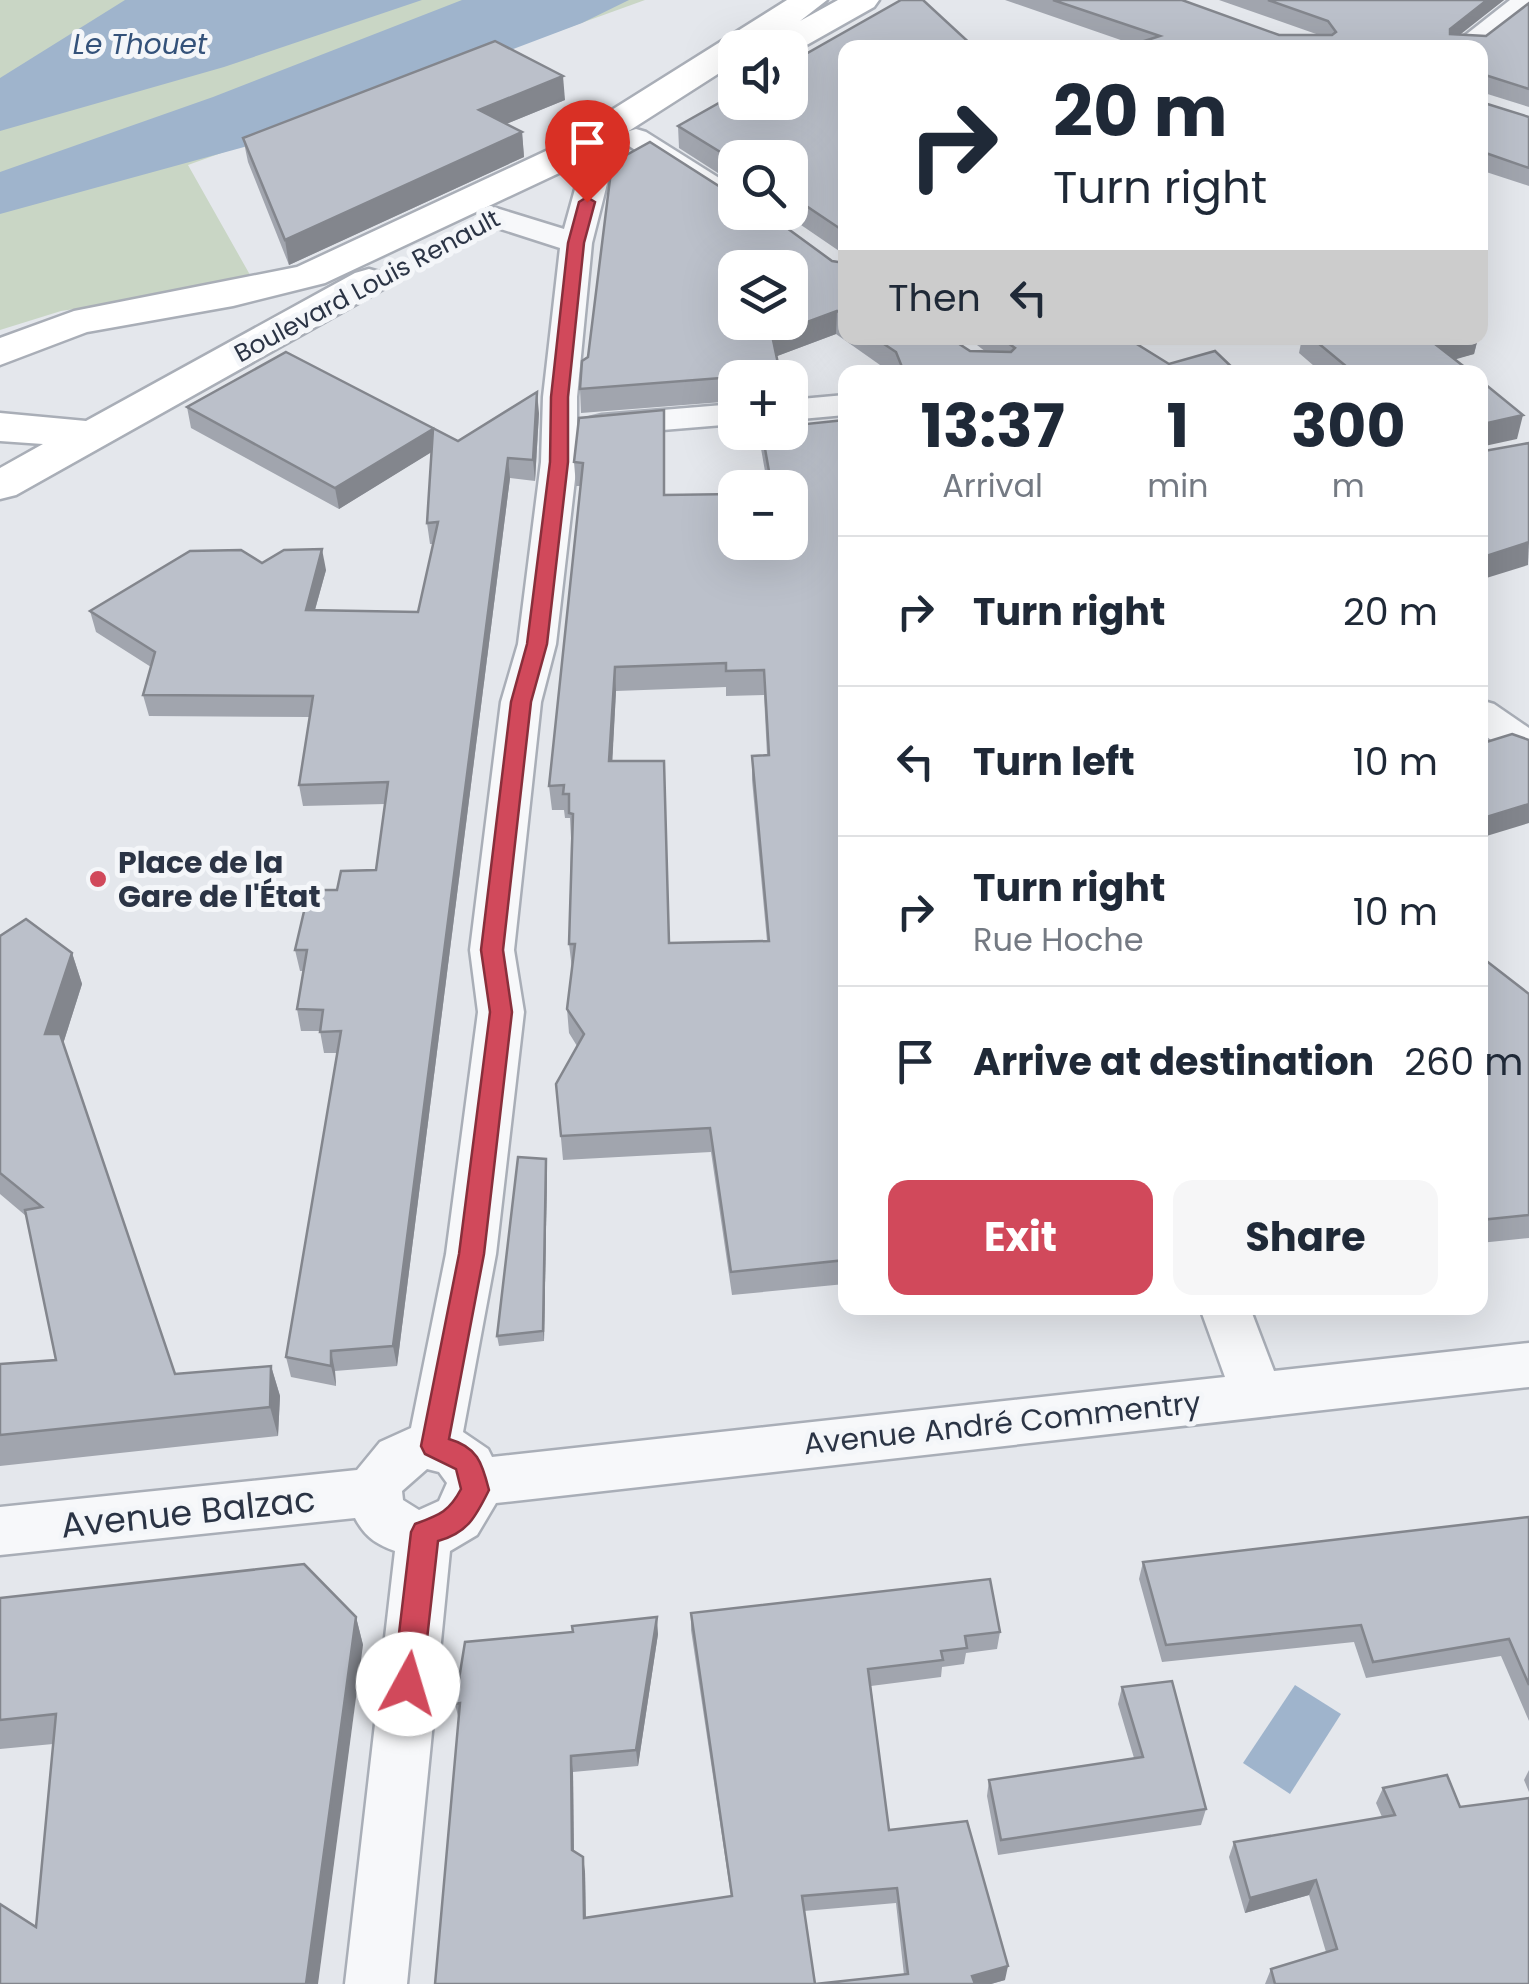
<!DOCTYPE html>
<html lang="en">
<head>
<meta charset="utf-8">
<style>
  :root { --surface:#fff; --page:#f6f6f7; --text:#1f2937; --muted:#747a83; --line:#e0e1e3; --accent:#d1495b }
  body { margin:0; font-family:Poppins,sans-serif; background:var(--page); color:var(--text); height:100vh; display:flex; flex-direction:column; font-size:38px; white-space:nowrap }
  * { box-sizing:border-box; margin:0 }
  p { font-size:32px; color:var(--muted) }
  .icon { flex:none; width:55px; height:55px; fill:none; stroke:currentColor; stroke-width:2; stroke-linecap:round; stroke-linejoin:round }
  .map { position:relative; flex:1; overflow:hidden }
  .side { position:absolute; left:838px; top:365px; width:650px; height:950px; display:flex; flex-direction:column; background:var(--surface); border-radius:20px; box-shadow:0 10px 40px #0002 }
  .side>* { flex:none }
  .banner { position:absolute; left:838px; top:40px; width:650px; height:305px; border-radius:20px; box-shadow:0 10px 40px #0002; background:#fff; color:var(--text); overflow:hidden }
  .buttons { position:absolute; left:718px; top:30px; display:grid; gap:20px }
  .buttons a { display:grid; place-items:center; width:90px; height:90px; border-radius:20px; background:var(--surface); box-shadow:0 10px 40px #0002; font-size:50px }
  .pin { position:absolute; display:grid; place-items:center; width:85px; height:85px; color:#fff; margin:-102px -42px; border-radius:50% 50% 50% 0; rotate:-45deg; box-shadow:0 0 10px #0007 }
  .pin .icon { rotate:45deg }
  .me { position:absolute; width:110px; margin:-55px; rotate:6deg; stroke-linejoin:round; filter:drop-shadow(0 0 8px #0008) }
  .turn { display:flex; align-items:center; gap:35px; height:210px; padding:0 50px; font-size:45px }
  .turn .icon { width:130px; height:130px; stroke-width:2.5 }
  .turn b { display:block; font-size:70px; line-height:85px }
  .then { display:flex; align-items:center; height:95px; padding:0 50px; background:#0003; gap:20px; font-size:38px }
  .eta { display:flex; justify-content:space-evenly; align-items:center; height:170px; text-align:center }
  .eta b { font-size:60px; font-weight:700; line-height:70px }
  .action { display:flex; gap:20px; margin-top:auto; padding:20px 50px }
  .action a { flex:1; height:115px; border-radius:20px; background:var(--accent); color:#fff; font-size:40px; font-weight:700; line-height:115px; text-align:center }
  .action a+a { background:var(--page); color:var(--text) }
  ul { padding:0; list-style:none }
  li { display:flex; align-items:center; gap:30px; height:150px; padding:0 50px; border-top:2px solid var(--line) }
  li div { flex:1 }
  li b { display:block; font-size:38px }
  li em { font-style:normal }
  .map>svg:first-child { display:block }
  .green { fill:#c9d6c5 }
  .water { fill:#9fb4cc }
  .lines { fill:none; stroke-linecap:round; stroke-linejoin:round }
  .minor-casing { stroke:#a9aeb7; stroke-width:5 }
  .secondary-casing { stroke:#a9aeb7; stroke-width:5 }
  .minor { fill:#f7f8fa; fill-rule:evenodd }
  .secondary { fill:#fff; fill-rule:evenodd }
  .wall { fill:#a1a5ae; fill-rule:evenodd }
  .shaded-wall { fill:#83868d }
  .building { fill:#bbc0ca; stroke:#83868d; stroke-width:2.5; fill-rule:evenodd }
  .route { fill:#d1495b; stroke:#882f3b; stroke-width:2.5 }
  .poi-dot { fill:#d1495b; stroke:#f4f6f9; stroke-width:4 }
  .labels { text-anchor:middle; dominant-baseline:central; stroke-width:10; stroke-linejoin:round; paint-order:stroke }
  .far-street-label { font-size:25px; fill:#2b3445; stroke:#f4f6f9 }
  .far-water-label { font-size:28px; font-style:italic; fill:#34527a; stroke:#f4f6f9 }
  .poi-label { font-size:30px; font-weight:bold; fill:#2b3445; stroke:#f4f6f9; text-anchor:start }
  .street-label { font-size:30px; fill:#2b3445; stroke:#f4f6f9 }
  .near-street-label { font-size:35px; fill:#2b3445; stroke:#f4f6f9 }
</style>
</head>
<body>
<div class="map">
<svg width="1529" height="1984" viewBox="0 0 1529 1984">
  <rect width="100%" height="100%" fill="#e4e7ec"/>
  <polygon class="green" points="0,0 645,0 188,165 254,282 61,311 0,330"/>
  <g class="water">
    <polygon points="125,0 422,0 224,67 0,131 0,78"/>
    <polygon points="462,0 629,0 582,23 284,136 0,214 0,172 213,97"/>
    <polygon points="1295,1685 1341,1714 1290,1794 1243,1763"/>
  </g>
  <g class="lines">
    <g class="minor-casing">
      <g id="minor">
        <polygon points="1510,0 1529,0 1529,12 1480,49 1449,48"/>
        <polygon points="636,129 646,132 735,188 735,210 724,208 626,144 621,138 626,132"/>
        <path d="M597,155L608,158L612,164L592,243L577,397V462L556,644L541,702L514,950L524,1012L496,1254L463,1432L488,1449L492,1457L1225,1377L1200,1308H1250L1274,1371L1529,1343V1387L496,1503L477,1535L450,1551L407,1984H345L395,1551C376,1544 365,1537 355,1518L0,1555V1507L357,1470L380,1442L411,1428L446,1254L478,1012L470,950L501,702L518,644L541,462L543,397L560,248L485,224L480,217L485,210L496,208L564,229L582,164L586,158ZM427,1469L439,1472L447,1483L439,1501L419,1510L403,1500L402,1491Z"/>
        <polygon points="845,395 845,415 790,420 790,400"/>
        <polygon points="735,404 735,424 602,435 590,432 585,425 590,418 602,415"/>
        <polygon points="1480,700 1494,704 1529,728 1529,761 1515,757 1480,732"/>
      </g>
    </g>
    <g class="secondary-casing">
      <g id="secondary">
        <polygon points="787,0 827,0 800,21 838,0 879,0 874,7 796,51 769,48 769,41 759,48 735,48 735,63 574,166 325,283 233,306 87,332 0,365 0,338 74,311 297,267 548,150"/>
        <polygon points="369,269 383,273 389,281 383,289 16,495 0,499 0,468 43,444 0,441 0,413 86,421 355,273"/>
      </g>
    </g>
    <use href="#minor" class="minor"/>
    <use href="#secondary" class="secondary"/>
  </g>
  <g class="wall">
    <polygon points="1005,0 1182,0 1279,35 1319,35 1219,0 1504,0 1460,34 1486,36 1529,3 1529,107 1481,92 1481,102 1529,117 1529,186 1480,170 1480,48 1138,48 1138,46"/>
    <polygon points="845,48 845,255 782,212 790,212 790,158 735,158 735,184 679,148 678,126"/>
    <polygon points="565,100 506,124 522,132 524,157 289,265 248,162 243,138"/>
    <polygon points="832,261 845,263 845,338 950,338 970,351 986,352 968,338 1127,338 1169,364 1237,372 890,372 836,334 777,356 735,378 735,401 581,413 580,389 588,357"/>
    <polygon points="1302,338 1478,338 1474,354 1454,359 1471,372 1321,372 1299,353"/>
    <polygon points="187,407 458,441 539,413 535,481 510,478 397,1366 335,1371 336,1386 291,1377 286,1357 337,1053 324,1053 320,1031 301,1031 297,1009 303,971 300,971 295,950 337,890 376,870 385,804 303,806 299,785 310,717 149,716 143,695 151,667 96,632 90,611 262,563 326,570 315,610 418,612 433,544 430,544 427,523 431,452 339,509 191,428"/>
    <path d="M845,420V1284L732,1295L711,1152L563,1160L556,1084L577,1046L569,1033L567,1009L572,969L569,944L571,838L570,818H565L564,810H552L549,786L580,486H576L574,462L665,434V495L735,542L790,488H768L758,432H790L807,424ZM726,687V696L764,695L767,755L752,756V780L767,941L669,943L612,761L616,691Z"/>
    <polygon points="0,936 72,953 82,984 63,1044 175,1374 271,1366 280,1396 278,1436 0,1466 0,1364 56,1360 26,1216 0,1194"/>
    <polygon points="1480,956 1529,994 1529,1238 1480,1243"/>
    <polygon points="547,1170 544,1341 499,1346 497,1336"/>
    <polygon points="1529,1517 1529,1721 1501,1656 1366,1678 1354,1642 1162,1662 1139,1579 1143,1562"/>
    <polygon points="0,1598 356,1617 363,1645 36,1927 53,1744 0,1749"/>
    <path d="M691,1613L1000,1632L997,1649L966,1653L964,1664L942,1667L941,1677L871,1686L889,1830L1005,1980L991,1984H435L459,1720L455,1704L658,1634L638,1766L573,1772L574,1851L585,1872L586,1918L731,1896L691,1630ZM896,1903L904,1975L815,1984L804,1911Z"/>
    <polygon points="1122,1687 1206,1809 1201,1825 998,1855 987,1796 989,1780 1134,1758 1118,1704"/>
    <polygon points="1529,1770 1529,1792 1524,1780"/>
    <polygon points="1383,1788 1460,1807 1529,1984 1265,1984 1271,1969 1326,1952 1309,1895 1245,1913 1229,1857 1234,1842 1382,1817 1376,1803"/>
  </g>
  <g class="shaded-wall">
    <polygon points="1487,0 1504,0 1447,45 1450,29"/>
    <polygon points="563,76 565,100 482,134 479,110"/>
    <polygon points="522,132 524,157 289,265 285,240"/>
    <polygon points="837,311 836,334 772,358 772,335"/>
    <polygon points="1455,338 1478,338 1474,354 1429,367 1435,344"/>
    <polygon points="537,392 539,413 535,481 533,460"/>
    <polygon points="1523,415 1517,439 1480,447 1483,424"/>
    <polygon points="433,429 435,450 339,509 335,488"/>
    <polygon points="508,458 510,478 397,1366 393,1346"/>
    <polygon points="1529,542 1528,565 1480,580 1480,558"/>
    <polygon points="322,549 326,570 309,631 306,610"/>
    <polygon points="615,667 616,691 611,786 609,761"/>
    <polygon points="1529,804 1529,823 1480,838 1480,819"/>
    <polygon points="72,953 82,984 56,1066 45,1034"/>
    <polygon points="546,1159 547,1170 544,1341 543,1331"/>
    <polygon points="331,1351 335,1371 336,1386 331,1366"/>
    <polygon points="271,1366 280,1396 278,1436 270,1407"/>
    <polygon points="356,1617 363,1645 318,1984 306,1984"/>
    <polygon points="657,1617 658,1634 638,1766 636,1750"/>
    <polygon points="571,1756 573,1772 574,1865 572,1850"/>
    <polygon points="583,1857 585,1872 586,1933 584,1918"/>
    <polygon points="1316,1880 1309,1895 1245,1913 1250,1898"/>
    <polygon points="1008,1966 1005,1980 991,1984 970,1984 972,1976"/>
  </g>
  <g class="building">
    <polygon points="901,0 923,0 975,48 845,48 845,232 790,195 790,158 735,158 735,161 678,126 735,94 735,102 790,102 790,63"/>
    <polygon points="1053,0 1182,0 1279,35 1332,35 1336,32 1328,21 1268,0 1487,0 1450,29 1450,34 1486,36 1529,3 1529,89 1482,74 1481,102 1529,117 1529,168 1480,151 1480,48 1149,48 1138,43 1160,36"/>
    <polygon points="495,41 563,76 479,110 522,132 285,240 243,138"/>
    <path d="M650,142L722,188L735,191V212H765L832,261L845,263V316L837,311L772,335L781,378L734,377L580,389L582,361L588,357L612,163ZM735,268H790V322H735Z"/>
    <polygon points="875,338 950,338 970,351 1011,352 1015,348 1001,338 1127,338 1169,364 1215,351 1237,372 904,372 896,352"/>
    <polygon points="1312,338 1455,338 1435,344 1471,372 1353,372"/>
    <polygon points="286,352 458,441 537,392 533,460 508,458 393,1346 331,1351 331,1366 286,1357 341,1031 320,1032 323,1010 297,1009 307,950 295,950 309,890 337,890 341,871 376,870 388,782 299,785 313,696 143,695 155,652 90,611 190,551 241,550 262,563 284,550 322,549 306,610 418,612 438,522 427,523 433,429 335,488 187,407"/>
    <polygon points="1480,380 1523,415 1483,424 1484,451 1529,443 1529,542 1480,558"/>
    <path d="M803,405L807,424L845,420V1260L731,1272L710,1128L561,1136L556,1084L584,1034L567,1009L575,944H569L573,814L569,813V794H563L564,785L549,786L583,463L574,462L579,418L664,410V495L735,494V542H790V488H772L762,432H790V406ZM726,663V671L764,670L769,755L752,756L769,941L669,943L664,761H609L615,667Z"/>
    <polygon points="1512,734 1529,740 1529,804 1480,819 1480,744"/>
    <polygon points="26,919 72,953 45,1034 60,1034 175,1374 271,1366 270,1407 0,1435 0,1364 56,1360 25,1210 42,1207 0,1173 0,936"/>
    <polygon points="1480,956 1529,994 1529,1215 1480,1220"/>
    <polygon points="518,1157 546,1159 543,1331 497,1336"/>
    <polygon points="1529,1517 1529,1685 1509,1639 1373,1662 1361,1625 1166,1645 1143,1562"/>
    <polygon points="304,1564 356,1617 306,1984 0,1984 0,1904 36,1927 56,1714 0,1720 0,1598"/>
    <path d="M990,1579L1000,1632L965,1636L967,1648L941,1651L943,1660L868,1669L889,1830L967,1821L1008,1966L972,1976L975,1984H435L460,1703L455,1704L465,1642L573,1632L572,1626L657,1617L636,1750L571,1756L572,1850L583,1857L584,1918L732,1896L691,1613ZM897,1888L908,1974L815,1984L802,1896Z"/>
    <polygon points="1172,1681 1206,1809 1001,1840 989,1780 1143,1757 1122,1687"/>
    <polygon points="1447,1775 1460,1807 1529,1798 1529,1984 1275,1984 1271,1969 1337,1949 1316,1880 1250,1898 1234,1842 1395,1815 1383,1788"/>
  </g>
  <path class="route" d="M587,197L595,202L584,243L568,397V462L547,644L531,702L503,950L512,1012L484,1254L449,1439C477,1447 482,1462 489,1490C476,1516 468,1533 438,1541L422,1684L418,1694L408,1698L397,1694L393,1684L411,1532L415,1524C439,1515 449,1512 461,1489L456,1469L425,1454L421,1446L459,1254L490,1012L481,950L511,702L527,644L550,462L551,397L568,243L579,202Z"/>
  <circle class="poi-dot" cx="98" cy="879" r="10"/>
  <g class="labels">
    <g class="far-street-label">
      <text transform="translate(367 286) rotate(-28)">Boulevard Louis Renault</text>
    </g>
    <g class="far-water-label">
      <text x="140" y="44">Le Thouet</text>
    </g>
    <g class="poi-label">
      <text x="118" y="862">Place de la<tspan x="118" dy="34">Gare de l'État</tspan></text>
    </g>
    <g class="street-label">
      <text transform="translate(1002 1423) rotate(-6)">Avenue André Commentry</text>
    </g>
    <g class="near-street-label">
      <text transform="translate(188 1512) rotate(-6)">Avenue Balzac</text>
    </g>
  </g>
</svg>
<div class="buttons">
<a><svg class="icon" aria-label="sound" viewBox="0 0 24 24"><path d="M4 9h4l5-4v14l-5-4H4zM17 9q2 3 0 6"/></svg></a>
<a><svg class="icon" aria-label="search" viewBox="0 0 24 24"><circle cx="10" cy="10" r="6"/><path d="M15 15l6 6"/></svg></a>
<a><svg class="icon" aria-label="layers" viewBox="0 0 24 24"><path d="M12 4l9 5-9 5-9-5zM3 14l9 5 9-5"/></svg></a>
<a>+</a>
<a>−</a>
</div>
<div class="pin" style="left:587px;top:202px;background:#d93025"><svg class="icon" aria-label="arrive" viewBox="0 0 24 24"><path d="M6 21V4h12l-3 4 3 4H6"/></svg></div>
<svg class="me" style="left:408px;top:1684px" viewBox="-20 -20 40 40"><circle r="19" fill="#fff"/><path d="M0-13L10 11 0 6-10 11z" fill="#d1495b"/></svg>
<div class="banner">
<div class="turn"><svg class="icon" aria-label="right" viewBox="0 0 24 24"><path d="M7 20v-9h11M14 6l5 5-5 5"/></svg><div><b>20 m</b>Turn right</div></div>
<div class="then">Then<svg class="icon" aria-label="left" viewBox="0 0 24 24"><path d="M17 20v-9H6M10 6l-5 5 5 5"/></svg></div>
</div>
<section class="side">
<div class="eta">
<div><b>13:37</b><p>Arrival</p></div>
<div><b>1</b><p>min</p></div>
<div><b>300</b><p>m</p></div>
</div>
<ul>
<li><svg class="icon" aria-label="right" viewBox="0 0 24 24"><path d="M7 20v-9h11M14 6l5 5-5 5"/></svg><div><b>Turn right</b></div><em>20 m</em></li>
<li><svg class="icon" aria-label="left" viewBox="0 0 24 24"><path d="M17 20v-9H6M10 6l-5 5 5 5"/></svg><div><b>Turn left</b></div><em>10 m</em></li>
<li><svg class="icon" aria-label="right" viewBox="0 0 24 24"><path d="M7 20v-9h11M14 6l5 5-5 5"/></svg><div><b>Turn right</b><p>Rue Hoche</p></div><em>10 m</em></li>
<li><svg class="icon" aria-label="arrive" viewBox="0 0 24 24"><path d="M6 21V4h12l-3 4 3 4H6"/></svg><div><b>Arrive at destination</b></div><em>260 m</em></li>
</ul>
<div class="action"><a>Exit</a><a>Share</a></div>
</section>
</div>
</body>
</html>
